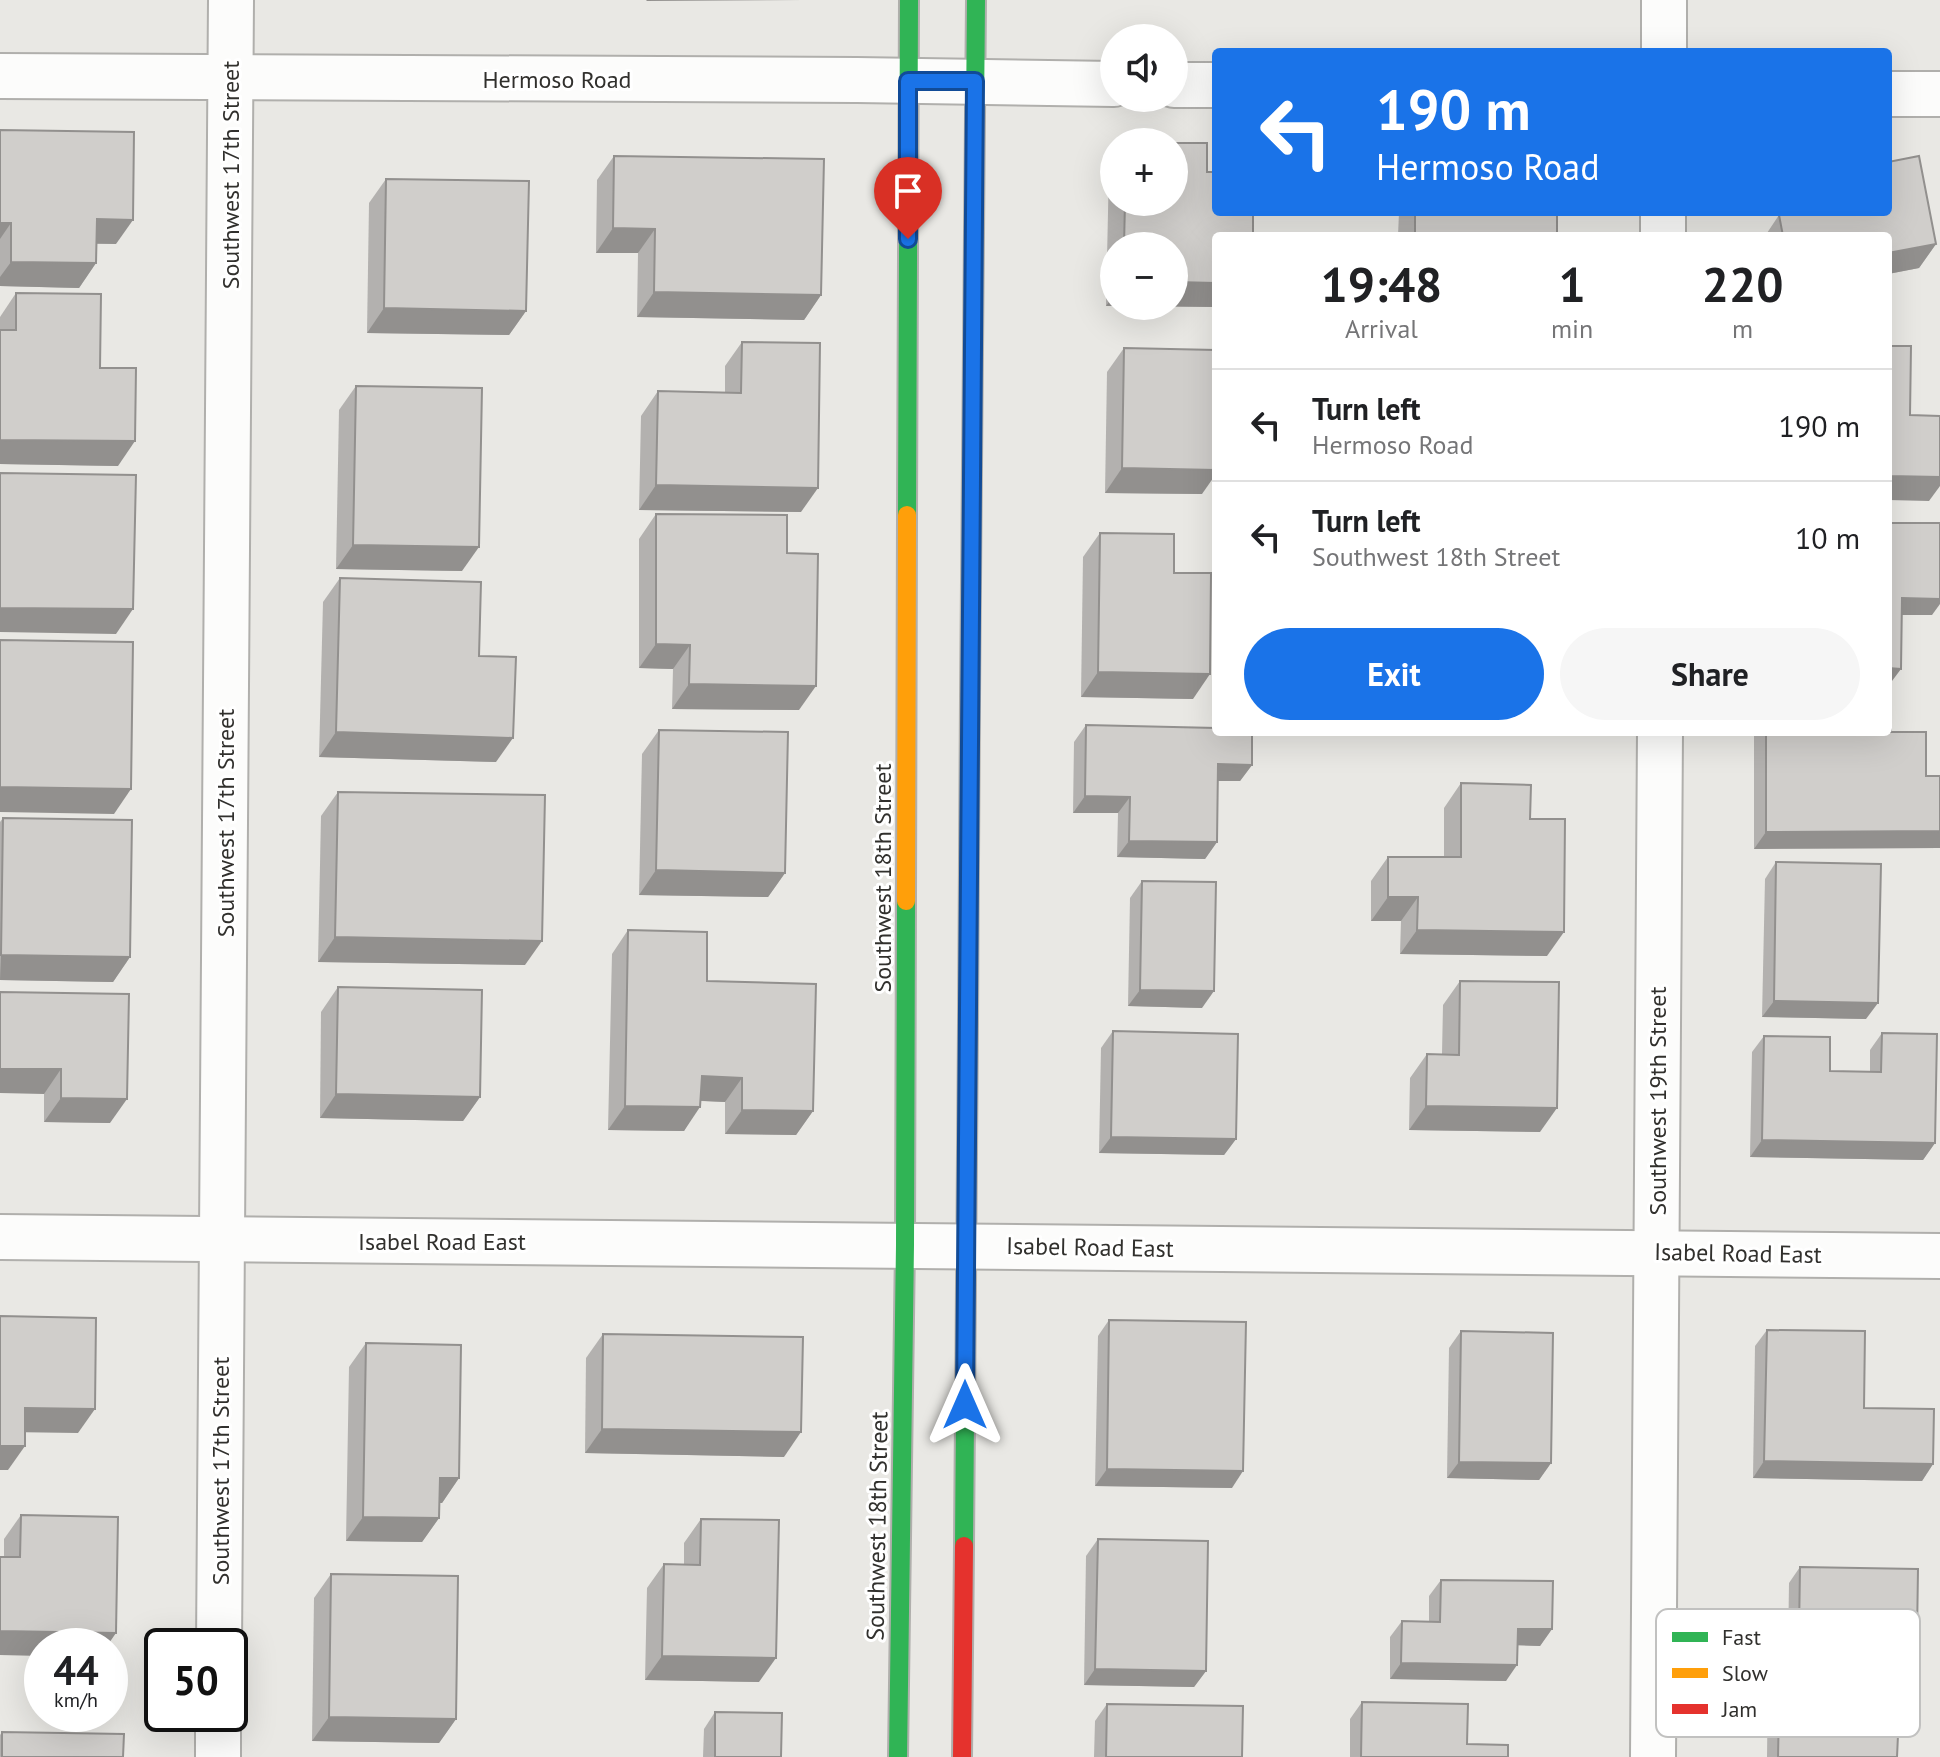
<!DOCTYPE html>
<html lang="en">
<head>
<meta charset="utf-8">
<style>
  :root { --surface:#fff; --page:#f6f6f6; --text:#202124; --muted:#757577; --line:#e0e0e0; --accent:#1a73e8 }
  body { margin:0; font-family:"PT Sans",sans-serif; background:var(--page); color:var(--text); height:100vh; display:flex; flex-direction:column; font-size:30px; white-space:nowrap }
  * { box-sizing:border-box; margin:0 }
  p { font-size:26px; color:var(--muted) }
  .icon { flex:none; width:44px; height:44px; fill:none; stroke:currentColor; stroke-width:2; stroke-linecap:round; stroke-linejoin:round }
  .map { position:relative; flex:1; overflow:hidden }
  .details { position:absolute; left:1212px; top:232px; width:680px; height:504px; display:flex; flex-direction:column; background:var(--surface); border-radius:8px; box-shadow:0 8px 32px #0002 }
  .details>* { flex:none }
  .hud { position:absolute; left:1212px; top:48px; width:680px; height:168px; border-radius:8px; box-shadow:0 8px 32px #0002; background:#1a73e8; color:#fff; overflow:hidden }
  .tools { position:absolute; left:1100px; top:24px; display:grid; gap:16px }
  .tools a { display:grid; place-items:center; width:88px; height:88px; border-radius:50%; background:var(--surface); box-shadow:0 8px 32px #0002; font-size:40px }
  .speed { position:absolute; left:24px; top:1628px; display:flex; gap:16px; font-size:40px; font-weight:700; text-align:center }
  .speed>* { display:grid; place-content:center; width:104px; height:104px; border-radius:50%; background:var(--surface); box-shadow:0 8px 32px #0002; line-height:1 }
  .speed small { font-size:20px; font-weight:400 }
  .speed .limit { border:4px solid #111; border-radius:12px; background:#fff; color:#111 }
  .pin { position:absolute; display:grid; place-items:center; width:68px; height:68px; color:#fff; margin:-82px -34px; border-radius:50% 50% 50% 0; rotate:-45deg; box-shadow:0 0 8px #0007 }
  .pin .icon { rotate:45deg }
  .me { position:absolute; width:88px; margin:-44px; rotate:0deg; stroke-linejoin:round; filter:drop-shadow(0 0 6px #0008) }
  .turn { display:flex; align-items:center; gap:28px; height:168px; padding:0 32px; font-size:36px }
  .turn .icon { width:104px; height:104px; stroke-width:2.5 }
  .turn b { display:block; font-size:56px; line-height:68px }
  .eta { display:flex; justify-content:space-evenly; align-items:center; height:136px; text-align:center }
  .eta b { font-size:48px; font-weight:600; line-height:56px }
  .button { display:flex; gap:16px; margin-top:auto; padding:16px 32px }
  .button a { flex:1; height:92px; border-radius:48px; background:var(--accent); color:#fff; font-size:32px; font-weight:600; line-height:92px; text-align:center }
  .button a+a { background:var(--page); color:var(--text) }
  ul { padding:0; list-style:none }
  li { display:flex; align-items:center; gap:24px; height:112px; padding:0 32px; border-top:2px solid var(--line) }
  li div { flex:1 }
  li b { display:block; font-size:30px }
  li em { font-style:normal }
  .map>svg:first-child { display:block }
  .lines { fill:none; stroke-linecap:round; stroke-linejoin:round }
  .street-casing { stroke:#b0afac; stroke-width:48 }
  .fast-casing { stroke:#b0afac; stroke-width:22 }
  .slow-casing { stroke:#b0afac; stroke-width:22 }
  .jam-casing { stroke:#b0afac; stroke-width:22 }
  .street { stroke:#fcfcfb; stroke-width:44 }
  .fast { stroke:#30b455; stroke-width:18 }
  .slow { stroke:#ff9f0a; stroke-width:18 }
  .jam { stroke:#e5322d; stroke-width:18 }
  .wall { fill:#b3b1af }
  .shaded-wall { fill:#92908e }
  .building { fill:#d0cecb; stroke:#92908e; stroke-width:2 }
  .route-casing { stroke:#114b97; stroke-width:20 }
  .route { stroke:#1a73e8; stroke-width:14 }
  .labels { text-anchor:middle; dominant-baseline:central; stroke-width:6; stroke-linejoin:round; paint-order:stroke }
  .street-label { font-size:24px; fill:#31302d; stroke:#fff }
  .key { fill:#fff; stroke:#c1c1c0; stroke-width:2 }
  .key-label { font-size:22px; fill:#31302d }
</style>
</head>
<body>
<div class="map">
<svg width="1940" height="1757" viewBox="0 0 1940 1757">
  <rect width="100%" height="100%" fill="#e9e8e4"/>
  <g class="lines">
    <g class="street-casing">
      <g id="street">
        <polyline points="1664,52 1664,0"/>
        <polyline points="0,76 857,80 1114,84"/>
        <polyline points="1174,85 1216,85"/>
        <polyline points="1888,94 1940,94"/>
        <polyline points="1663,236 1663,212"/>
        <polyline points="0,1237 1940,1256"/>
        <polyline points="219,1646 231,0"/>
        <polyline points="218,1757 218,1714"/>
        <polyline points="1653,1757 1660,732"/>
      </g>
    </g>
    <g class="fast-casing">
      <g id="fast">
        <polyline points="907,515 909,0"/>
        <polyline points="970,698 976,0"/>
        <polyline points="964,1546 968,1022"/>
        <polyline points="898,1757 905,1245 906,901"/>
      </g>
    </g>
    <g class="slow-casing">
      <polyline id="slow" points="906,901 907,515"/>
    </g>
    <g class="jam-casing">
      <g id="jam">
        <polyline points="968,1022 970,698"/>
        <polyline points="962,1757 964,1546"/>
      </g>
    </g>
    <use href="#street" class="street"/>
    <use href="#fast" class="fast"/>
    <use href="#slow" class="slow"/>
    <use href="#jam" class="jam"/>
  </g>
  <g class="wall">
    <polygon points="0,130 116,244 96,244 96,263 79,288 0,286"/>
    <polygon points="614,156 821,295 804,320 637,317 638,253 596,253 597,180"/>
    <polygon points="1919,156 1936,244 1919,268 1888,274 1888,236 1765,236 1779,215 1793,212 1888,212 1888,162"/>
    <polygon points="1114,159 1114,202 1174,202 1207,172 1216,307 1132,306 1174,306 1174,246 1114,246 1114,306 1106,306 1109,166"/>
    <polygon points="386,179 526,311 509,335 367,333 369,203"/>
    <polygon points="1399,212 1557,212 1557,236 1398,236"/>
    <polygon points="16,293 100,368 118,466 0,464 0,317"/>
    <polygon points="742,342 801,512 639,510 641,416 658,391 725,393 725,366"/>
    <polygon points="1124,348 1202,494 1105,493 1107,372"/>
    <polygon points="356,386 462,571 336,569 339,410"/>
    <polygon points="656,514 787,553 799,710 672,709 673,669 639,668 639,539"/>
    <polygon points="1100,533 1174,573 1193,699 1081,697 1083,557"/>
    <polygon points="340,578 479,656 496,762 319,757 323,602"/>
    <polygon points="1086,725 1252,765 1240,781 1218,781 1217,842 1205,859 1117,857 1118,813 1073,813 1074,742"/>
    <polygon points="659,730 785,873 768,897 639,895 642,754"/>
    <polygon points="1754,732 1891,732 1926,776 1940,776 1940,848 1754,849"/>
    <polygon points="1461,783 1530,819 1547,956 1400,954 1401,921 1371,921 1371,881 1388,857 1444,857 1444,808"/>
    <polygon points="338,792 525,965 318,962 321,816"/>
    <polygon points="3,818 130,957 113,982 0,980 0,822"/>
    <polygon points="1776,862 1866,1019 1762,1017 1765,879"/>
    <polygon points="1142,881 1202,1008 1128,1006 1130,898"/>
    <polygon points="628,930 707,981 813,1111 796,1135 725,1134 725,1102 701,1101 684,1131 608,1130 612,954"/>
    <polygon points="1460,981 1540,1132 1409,1130 1410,1078 1427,1054 1442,1054 1443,1005"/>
    <polygon points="338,987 480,1097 463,1121 320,1118 321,1012"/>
    <polygon points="0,992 110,1123 44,1122 44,1094"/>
    <polygon points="1113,1031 1236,1139 1224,1155 1099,1153 1101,1048"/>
    <polygon points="1882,1033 1935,1143 1923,1160 1750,1157 1752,1052 1764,1036 1830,1071 1870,1072 1870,1050"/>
    <polygon points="1109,1320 1232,1488 1095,1486 1098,1336"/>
    <polygon points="1767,1330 1933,1464 1922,1481 1753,1478 1755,1346"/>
    <polygon points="1461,1331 1551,1463 1539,1480 1447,1478 1449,1348"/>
    <polygon points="603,1334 784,1457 585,1453 586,1358"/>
    <polygon points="366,1343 459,1478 442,1503 439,1503 439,1518 422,1542 346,1541 349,1367"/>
    <polygon points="21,1515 107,1646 4,1557 4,1539"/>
    <polygon points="701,1519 759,1682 645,1680 647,1588 664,1564 684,1564 684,1543"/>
    <polygon points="1098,1539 1206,1671 1194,1687 1084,1685 1086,1556"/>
    <polygon points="1800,1567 1917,1636 1905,1652 1788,1650 1789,1583"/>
    <polygon points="331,1574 456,1719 439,1743 312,1741 314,1598"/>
    <polygon points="1441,1580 1552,1629 1540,1646 1518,1645 1506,1681 1390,1679 1390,1637 1402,1621 1429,1621 1429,1596"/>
    <polygon points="1780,1660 1862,1734 1897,1757 1767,1757 1768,1677"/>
    <polygon points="1362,1702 1467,1744 1508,1757 1350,1757 1350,1719"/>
    <polygon points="1107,1704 1242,1757 1094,1757 1095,1721"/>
    <polygon points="715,1712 781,1757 703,1757 704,1729"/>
    <polygon points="2,1732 123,1757 0,1757 0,1735"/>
  </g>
  <g class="shaded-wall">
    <polygon points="647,0 803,0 646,1"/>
    <polygon points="97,219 133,220 116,244 80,243"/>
    <polygon points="0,223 11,223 0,239"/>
    <polygon points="613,228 655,229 638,253 596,253"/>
    <polygon points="1936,244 1919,268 1888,274 1888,253"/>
    <polygon points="11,262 96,263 79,288 0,286 0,277"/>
    <polygon points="1174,282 1216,283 1216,307 1132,306 1174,306"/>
    <polygon points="654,292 821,295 804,320 637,317"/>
    <polygon points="1114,295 1114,306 1106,306"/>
    <polygon points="384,308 526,311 509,335 367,333"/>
    <polygon points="0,440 135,441 118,466 0,464"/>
    <polygon points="1122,468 1216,470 1216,474 1202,494 1105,493"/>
    <polygon points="1888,476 1940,477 1940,486 1929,501 1888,500"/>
    <polygon points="656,485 818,488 801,512 639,510"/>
    <polygon points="353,545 479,547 462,571 336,569"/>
    <polygon points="1902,598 1940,599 1940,604 1932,615 1890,615"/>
    <polygon points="0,608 133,609 116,634 0,632"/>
    <polygon points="656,644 690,645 673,669 639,668"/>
    <polygon points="1888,668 1901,669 1889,685 1888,685"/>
    <polygon points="1098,672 1210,674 1193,699 1081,697"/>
    <polygon points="689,684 816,686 799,710 672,709"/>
    <polygon points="336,732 513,738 496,762 319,757"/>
    <polygon points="1218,764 1252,765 1240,781 1206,781"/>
    <polygon points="0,787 131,789 114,814 0,812"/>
    <polygon points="1085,796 1130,797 1118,813 1073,813"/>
    <polygon points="1940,831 1940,848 1754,849 1766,832"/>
    <polygon points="1129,841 1217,842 1205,859 1117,857"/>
    <polygon points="656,870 785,873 768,897 639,895"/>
    <polygon points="1388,897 1418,897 1401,921 1371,921"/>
    <polygon points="1417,930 1564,932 1547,956 1400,954"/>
    <polygon points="335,937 542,941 525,965 318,962"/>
    <polygon points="1,955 130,957 113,982 0,980"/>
    <polygon points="1140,990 1214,991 1202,1008 1128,1006"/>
    <polygon points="1774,1001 1878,1003 1866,1019 1762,1017"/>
    <polygon points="0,1069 61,1069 44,1094 0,1093"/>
    <polygon points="702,1076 742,1078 725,1102 685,1100"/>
    <polygon points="336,1094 480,1097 463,1121 320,1118"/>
    <polygon points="61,1098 127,1099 110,1123 44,1122"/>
    <polygon points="625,1106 700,1107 684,1131 608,1130"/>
    <polygon points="1426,1106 1557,1108 1540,1132 1409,1130"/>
    <polygon points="742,1110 813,1111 796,1135 725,1134"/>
    <polygon points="1111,1137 1236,1139 1224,1155 1099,1153"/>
    <polygon points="1762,1140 1935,1143 1923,1160 1750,1157"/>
    <polygon points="25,1408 95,1409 78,1433 8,1432"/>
    <polygon points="602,1429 801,1432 784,1457 585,1453"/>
    <polygon points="0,1446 25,1446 8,1470 0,1470"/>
    <polygon points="1764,1461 1933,1464 1922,1481 1753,1478"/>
    <polygon points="1459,1462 1551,1463 1539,1480 1447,1478"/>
    <polygon points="1107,1469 1243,1471 1232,1488 1095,1486"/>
    <polygon points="440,1478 459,1478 442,1503 423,1502"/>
    <polygon points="363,1517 439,1518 422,1542 346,1541"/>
    <polygon points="1518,1629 1552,1629 1540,1646 1506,1645"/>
    <polygon points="0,1631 116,1633 107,1646 42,1646 42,1656 0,1655"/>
    <polygon points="1799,1633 1917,1636 1905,1652 1788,1650"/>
    <polygon points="662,1656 776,1658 759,1682 645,1680"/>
    <polygon points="1401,1663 1517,1665 1506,1681 1390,1679"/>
    <polygon points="1095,1669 1206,1671 1194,1687 1084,1685"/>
    <polygon points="329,1717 456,1719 439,1743 312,1741"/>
  </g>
  <g class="building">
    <polygon points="0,130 134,132 133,220 97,219 96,263 11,262 11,223 0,223"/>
    <polygon points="1174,143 1207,143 1207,172 1216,172 1216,212 1253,212 1253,236 1216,236 1216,283 1174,282 1174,246 1124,246 1125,202 1174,202"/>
    <polygon points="614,156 824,159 821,295 654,292 655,229 613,228"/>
    <polygon points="1919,156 1936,244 1888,253 1888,236 1783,236 1779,215 1796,212 1888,212 1888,162"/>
    <polygon points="386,179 529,181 526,311 384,308"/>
    <rect x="1415" y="212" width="142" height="24"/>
    <polygon points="16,293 101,294 100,368 136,368 135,441 0,440 0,330 16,330"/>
    <polygon points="742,342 820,343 818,488 656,485 658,391 741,393"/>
    <polygon points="1888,346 1911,346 1910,415 1940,416 1940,477 1888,476"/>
    <polygon points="1124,348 1216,350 1216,470 1122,468"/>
    <polygon points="356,386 482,388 479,547 353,545"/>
    <polygon points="0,473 136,475 133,609 0,608"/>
    <polygon points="656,514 787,515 787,553 818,554 816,686 689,684 690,645 656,644"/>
    <polygon points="1888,523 1940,523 1940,599 1902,598 1901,669 1888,668"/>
    <polygon points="1100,533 1174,534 1174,573 1211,573 1210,674 1098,672"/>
    <polygon points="340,578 481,582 479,656 516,657 513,738 336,732"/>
    <polygon points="0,640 133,642 131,789 0,787"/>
    <polygon points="1888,694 1891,694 1891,732 1926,732 1926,776 1940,776 1940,831 1766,832 1766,732 1888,732"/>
    <polygon points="1086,725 1216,728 1216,732 1252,732 1252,765 1218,764 1217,842 1129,841 1130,797 1085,796"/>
    <polygon points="659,730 788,732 785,873 656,870"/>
    <polygon points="1461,783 1531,785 1530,819 1565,819 1564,932 1417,930 1418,897 1388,897 1388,857 1461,857"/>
    <polygon points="338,792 545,795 542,941 335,937"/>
    <polygon points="3,818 132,820 130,957 1,955"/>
    <polygon points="1776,862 1881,864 1878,1003 1774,1001"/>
    <polygon points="1142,881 1216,882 1214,991 1140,990"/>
    <polygon points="628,930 707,932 707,981 816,984 813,1111 742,1110 742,1078 702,1076 700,1107 625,1106"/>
    <polygon points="1460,981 1559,982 1557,1108 1426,1106 1427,1054 1459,1055"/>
    <polygon points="338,987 482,990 480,1097 336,1094"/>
    <polygon points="0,992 129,994 127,1099 61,1098 61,1069 0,1069"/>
    <polygon points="1113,1031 1238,1034 1236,1139 1111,1137"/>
    <polygon points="1882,1033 1937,1034 1935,1143 1762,1140 1764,1036 1830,1037 1830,1071 1881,1072"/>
    <polygon points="0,1316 96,1318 95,1409 25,1408 25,1446 0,1446"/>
    <polygon points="1109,1320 1246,1322 1243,1471 1107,1469"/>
    <polygon points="1767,1330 1865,1331 1864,1408 1934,1409 1933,1464 1764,1461"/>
    <polygon points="1461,1331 1553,1333 1551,1463 1459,1462"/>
    <polygon points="603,1334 803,1337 801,1432 602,1429"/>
    <polygon points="366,1343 461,1345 459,1478 440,1478 439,1518 363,1517"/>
    <polygon points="21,1515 118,1517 116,1633 0,1631 0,1557 20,1557"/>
    <polygon points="701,1519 779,1520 776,1658 662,1656 664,1564 700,1565"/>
    <polygon points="1098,1539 1208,1541 1206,1671 1095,1669"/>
    <polygon points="1800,1567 1918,1569 1917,1636 1799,1633"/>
    <polygon points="331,1574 458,1576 456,1719 329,1717"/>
    <polygon points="1441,1580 1553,1581 1552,1629 1518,1629 1517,1665 1401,1663 1402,1621 1440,1622"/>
    <polygon points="1780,1660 1863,1662 1862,1734 1898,1735 1897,1757 1778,1757"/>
    <polygon points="1362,1702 1468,1704 1467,1744 1508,1745 1508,1757 1361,1757"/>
    <polygon points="1107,1704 1243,1706 1242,1757 1106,1757"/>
    <polygon points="715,1712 782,1713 781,1757 715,1757"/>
    <polygon points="2,1732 124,1734 123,1757 2,1757"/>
  </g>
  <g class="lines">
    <g class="route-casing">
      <polyline id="route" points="908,239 908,81 975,81 965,1405"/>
    </g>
    <use href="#route" class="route"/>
  </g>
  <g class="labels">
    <g class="street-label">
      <text x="557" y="79">Hermoso Road</text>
      <text transform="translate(230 175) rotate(-90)">Southwest 17th Street</text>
      <text transform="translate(225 823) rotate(-90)">Southwest 17th Street</text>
      <text transform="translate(882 878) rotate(-90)">Southwest 18th Street</text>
      <text transform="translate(1657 1101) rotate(-90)">Southwest 19th Street</text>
      <text x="442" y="1241">Isabel Road East</text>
      <text transform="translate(1090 1247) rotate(1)">Isabel Road East</text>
      <text transform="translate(1738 1253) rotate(1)">Isabel Road East</text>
      <text transform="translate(220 1471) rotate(-90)">Southwest 17th Street</text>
      <text transform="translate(877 1526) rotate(-89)">Southwest 18th Street</text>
    </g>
  </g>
  <rect x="1656" y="1609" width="264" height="128" rx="12" class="key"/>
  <rect x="1672" y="1632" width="36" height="10" fill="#30b455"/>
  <rect x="1672" y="1668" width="36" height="10" fill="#ff9f0a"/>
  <rect x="1672" y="1704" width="36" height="10" fill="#e5322d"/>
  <g class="key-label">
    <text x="1722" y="1645">Fast</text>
    <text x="1722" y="1681">Slow</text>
    <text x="1722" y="1717">Jam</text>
  </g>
</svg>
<div class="tools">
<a><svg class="icon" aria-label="sound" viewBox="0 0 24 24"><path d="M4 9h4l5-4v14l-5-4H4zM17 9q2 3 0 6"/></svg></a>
<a>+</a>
<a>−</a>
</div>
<div class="speed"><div>44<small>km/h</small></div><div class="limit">50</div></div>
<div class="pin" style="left:908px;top:239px;background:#d93025"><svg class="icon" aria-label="arrive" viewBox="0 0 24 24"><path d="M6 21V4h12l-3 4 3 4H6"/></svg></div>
<svg class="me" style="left:965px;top:1405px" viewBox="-20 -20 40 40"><path d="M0-17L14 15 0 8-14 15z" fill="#1a73e8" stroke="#fff" stroke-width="4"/></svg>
<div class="hud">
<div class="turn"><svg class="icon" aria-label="left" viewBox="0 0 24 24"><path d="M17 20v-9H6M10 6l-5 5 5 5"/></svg><div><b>190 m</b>Hermoso Road</div></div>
</div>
<section class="details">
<div class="eta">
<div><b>19:48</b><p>Arrival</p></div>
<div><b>1</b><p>min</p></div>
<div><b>220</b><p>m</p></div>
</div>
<ul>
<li><svg class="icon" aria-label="left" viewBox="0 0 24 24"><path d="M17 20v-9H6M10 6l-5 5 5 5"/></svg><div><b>Turn left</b><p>Hermoso Road</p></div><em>190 m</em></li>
<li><svg class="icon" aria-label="left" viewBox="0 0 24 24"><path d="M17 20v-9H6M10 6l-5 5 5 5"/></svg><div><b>Turn left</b><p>Southwest 18th Street</p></div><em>10 m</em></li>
</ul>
<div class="button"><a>Exit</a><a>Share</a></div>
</section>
</div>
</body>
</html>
